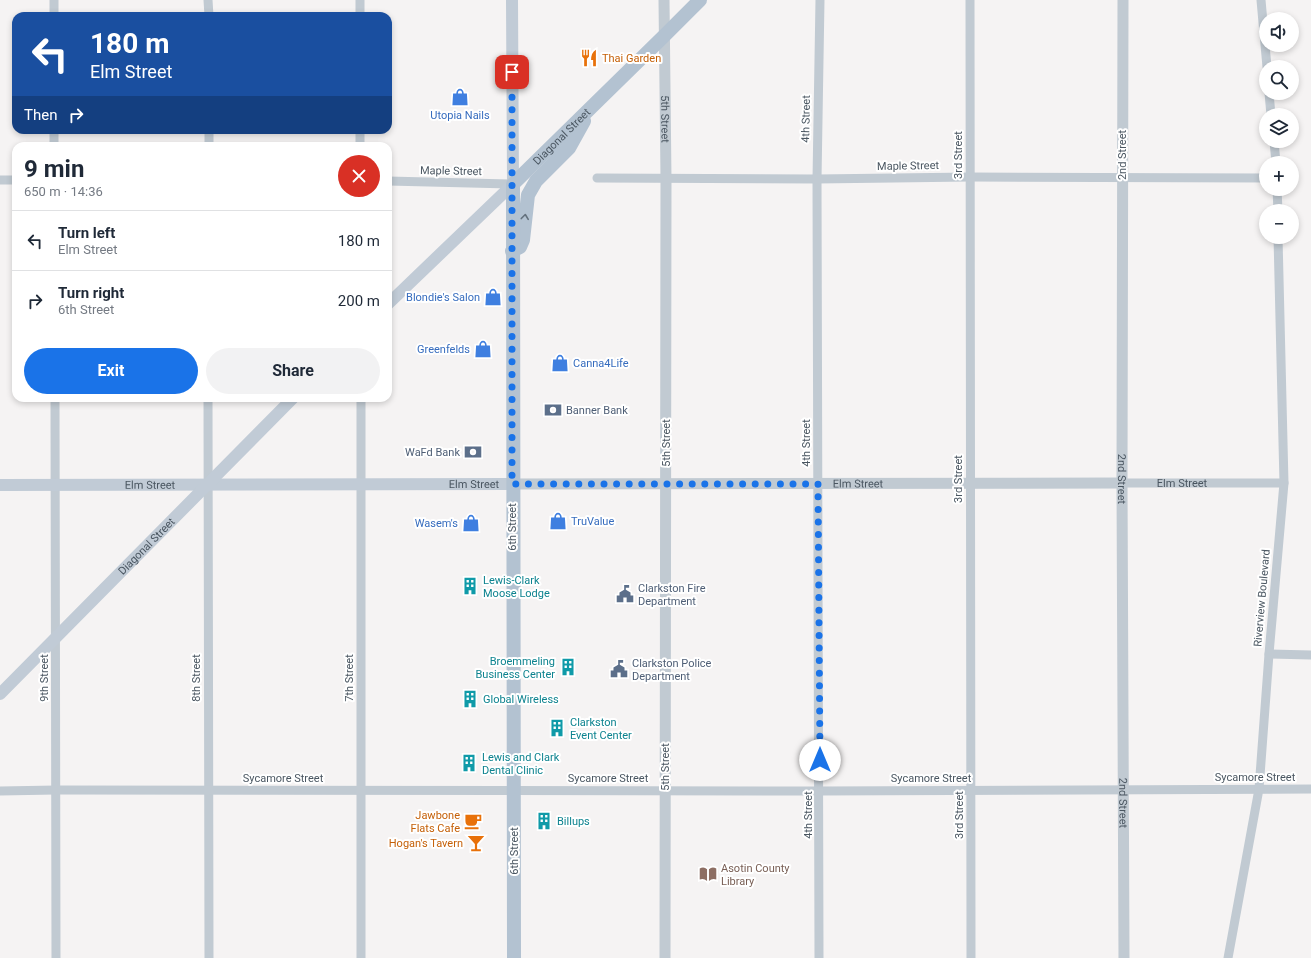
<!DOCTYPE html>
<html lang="en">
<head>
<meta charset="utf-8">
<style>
  :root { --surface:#fff; --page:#f2f2f3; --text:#1f2937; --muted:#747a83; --line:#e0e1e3; --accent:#1a73e8 }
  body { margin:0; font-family:Roboto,sans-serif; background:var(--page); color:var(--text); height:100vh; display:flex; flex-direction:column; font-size:15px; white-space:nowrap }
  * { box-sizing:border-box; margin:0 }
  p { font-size:13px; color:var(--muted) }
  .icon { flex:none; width:22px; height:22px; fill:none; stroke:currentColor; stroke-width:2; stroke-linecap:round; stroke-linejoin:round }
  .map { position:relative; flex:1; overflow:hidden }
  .side { position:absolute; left:12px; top:142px; width:380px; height:260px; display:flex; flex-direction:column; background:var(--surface); border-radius:12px; box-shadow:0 2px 6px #0003 }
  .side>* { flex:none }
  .banner { position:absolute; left:12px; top:12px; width:380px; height:122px; border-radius:12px; box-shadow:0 2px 6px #0003; background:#1a4fa0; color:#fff; overflow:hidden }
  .buttons { position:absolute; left:1259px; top:12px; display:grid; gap:8px }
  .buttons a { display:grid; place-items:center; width:40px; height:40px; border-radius:50%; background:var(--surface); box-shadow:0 2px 6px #0003; font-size:20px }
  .pin { position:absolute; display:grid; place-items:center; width:34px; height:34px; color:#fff; margin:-17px; border-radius:8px; box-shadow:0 2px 6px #0006 }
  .me { position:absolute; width:44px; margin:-22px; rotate:0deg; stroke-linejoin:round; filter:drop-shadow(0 0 3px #0008) }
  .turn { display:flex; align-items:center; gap:14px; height:84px; padding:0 12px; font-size:18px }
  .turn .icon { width:52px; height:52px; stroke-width:2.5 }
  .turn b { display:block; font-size:28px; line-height:34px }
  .then { display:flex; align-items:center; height:38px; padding:0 12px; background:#0003; gap:8px; font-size:15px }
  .round { display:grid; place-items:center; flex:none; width:42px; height:42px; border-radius:21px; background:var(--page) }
  .overview { display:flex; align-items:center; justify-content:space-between; height:68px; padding:0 12px }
  h1 { font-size:24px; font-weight:700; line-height:30px }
  .action { display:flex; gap:8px; margin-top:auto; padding:8px 12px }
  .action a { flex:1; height:46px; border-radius:24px; background:var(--accent); color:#fff; font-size:16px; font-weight:700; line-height:46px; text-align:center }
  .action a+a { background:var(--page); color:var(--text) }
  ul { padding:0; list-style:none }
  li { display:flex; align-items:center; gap:12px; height:60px; padding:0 12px; border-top:1px solid var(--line) }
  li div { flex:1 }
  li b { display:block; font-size:15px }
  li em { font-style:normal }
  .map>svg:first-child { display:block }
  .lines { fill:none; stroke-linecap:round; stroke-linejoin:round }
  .minor { stroke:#c1cad2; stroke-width:9 }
  .tertiary { stroke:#c1cad2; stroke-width:11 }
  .secondary { stroke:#c1cbd6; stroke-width:12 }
  .primary { stroke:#b3c2d1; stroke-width:14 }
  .oneway { stroke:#64717d }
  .route { stroke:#1a73e8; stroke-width:7; stroke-dasharray:0 12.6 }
  .labels { text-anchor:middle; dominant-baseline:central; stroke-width:4; stroke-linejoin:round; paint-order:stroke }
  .food-label { font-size:11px; fill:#c56008; stroke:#fff; text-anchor:end }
  .shop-label { font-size:11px; fill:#366cbe; stroke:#fff; text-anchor:end }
  .street-label { font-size:11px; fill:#4a5661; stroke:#fff }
  .service-label { font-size:11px; fill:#4e5e75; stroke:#fff; text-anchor:start }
  .culture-label { font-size:11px; fill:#0d838f; stroke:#fff; text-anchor:start }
  .education-label { font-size:11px; fill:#785e54; stroke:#fff; text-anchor:start }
</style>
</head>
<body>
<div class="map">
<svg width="1311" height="958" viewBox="0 0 1311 958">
  <rect width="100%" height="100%" fill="#f5f3f3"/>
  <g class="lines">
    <g class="minor">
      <polyline points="208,0 209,16"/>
      <polyline points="360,0 360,16"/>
      <polyline points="970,0 971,958"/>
      <polyline points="1261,0 1267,67"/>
      <polyline points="54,16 54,0"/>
      <polyline points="1269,93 1271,115"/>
      <polyline points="209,130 209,146"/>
      <polyline points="360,130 360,146"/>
      <polyline points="1274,141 1276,163"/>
      <polyline points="54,146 54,130"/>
      <polyline points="597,178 817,179 970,177 1266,178"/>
      <polyline points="0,180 16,180"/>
      <polyline points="388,181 513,184"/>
      <polyline points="1277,189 1278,211"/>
      <polyline points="55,398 56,958"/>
      <polyline points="208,398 209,958"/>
      <polyline points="361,398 361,958"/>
      <path id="s1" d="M1122,483H1284"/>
      <polyline points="1269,654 1311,655"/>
      <polyline points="0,791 56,790 820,791 1311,789"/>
      <polyline points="819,958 817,179 820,0"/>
      <polyline points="1228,958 1259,789 1269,654 1284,483 1278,237"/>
    </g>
    <g class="tertiary">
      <path id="s2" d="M664,0L666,178L665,958"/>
      <path id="s3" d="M1123,0L1122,483L1124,958"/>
      <path id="s4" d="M512,484L1122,483"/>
    </g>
    <g class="secondary">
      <polyline points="388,304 513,184 512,0"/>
      <path id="s5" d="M0,485L512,484"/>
      <path id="s6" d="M0,694L293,398"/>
    </g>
    <g class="primary">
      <polyline points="512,251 520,247 523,240 528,195 536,181 569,148 584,121"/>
      <path id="s7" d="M514,958L513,184L664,36L700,0"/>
    </g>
  </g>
  <defs><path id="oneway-chevron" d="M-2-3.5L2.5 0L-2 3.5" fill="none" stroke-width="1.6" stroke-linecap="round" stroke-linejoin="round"/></defs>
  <use class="oneway" href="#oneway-chevron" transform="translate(525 217) rotate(-83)"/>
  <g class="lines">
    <polyline class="route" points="512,72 512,484 818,484 820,760"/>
  </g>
  <defs>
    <g id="restaurant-bare" transform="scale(1.38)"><path d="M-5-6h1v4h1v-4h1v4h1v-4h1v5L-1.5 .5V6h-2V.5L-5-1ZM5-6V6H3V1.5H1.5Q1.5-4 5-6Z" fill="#e8710a" stroke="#fff" stroke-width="2.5" paint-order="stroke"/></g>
    <g id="shop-bare" transform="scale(1.38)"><path d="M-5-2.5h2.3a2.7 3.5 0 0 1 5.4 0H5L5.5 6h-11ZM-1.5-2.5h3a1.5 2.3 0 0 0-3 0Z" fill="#3f7fe0" stroke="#fff" stroke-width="2.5" paint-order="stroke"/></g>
    <g id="bank-bare" transform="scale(1.38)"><path d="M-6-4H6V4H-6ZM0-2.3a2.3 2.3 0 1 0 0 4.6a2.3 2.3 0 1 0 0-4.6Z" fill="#5c6f8a" stroke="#fff" stroke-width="2.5" paint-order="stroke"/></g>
    <g id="building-bare" transform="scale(1.38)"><path d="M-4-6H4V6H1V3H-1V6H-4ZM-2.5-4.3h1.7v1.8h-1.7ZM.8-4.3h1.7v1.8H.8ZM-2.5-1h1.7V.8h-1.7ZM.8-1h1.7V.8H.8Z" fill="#0f9aa8" stroke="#fff" stroke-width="2.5" paint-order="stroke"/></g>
    <g id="civic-bare" transform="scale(1.38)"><path d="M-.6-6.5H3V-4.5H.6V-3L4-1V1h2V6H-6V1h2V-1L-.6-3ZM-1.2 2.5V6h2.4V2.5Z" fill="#5c6f8a" stroke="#fff" stroke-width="2.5" paint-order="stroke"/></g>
    <g id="cafe-bare" transform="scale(1.38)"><path d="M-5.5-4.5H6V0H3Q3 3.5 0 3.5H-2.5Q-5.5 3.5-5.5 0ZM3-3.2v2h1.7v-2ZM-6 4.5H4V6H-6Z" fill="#e8710a" stroke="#fff" stroke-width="2.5" paint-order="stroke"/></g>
    <g id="bar-bare" transform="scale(1.38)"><path d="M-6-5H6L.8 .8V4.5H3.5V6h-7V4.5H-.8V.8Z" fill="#e8710a" stroke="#fff" stroke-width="2.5" paint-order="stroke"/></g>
    <g id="library-bare" transform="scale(1.38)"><path d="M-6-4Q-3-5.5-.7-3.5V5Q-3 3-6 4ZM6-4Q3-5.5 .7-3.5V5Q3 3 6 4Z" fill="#8d6e63" stroke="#fff" stroke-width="2.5" paint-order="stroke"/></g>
  </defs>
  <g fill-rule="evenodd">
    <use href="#restaurant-bare" x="589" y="58"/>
    <use href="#shop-bare" x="460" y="97"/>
    <use href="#shop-bare" x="493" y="297"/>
    <use href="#shop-bare" x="483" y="349"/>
    <use href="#shop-bare" x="560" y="363"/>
    <use href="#bank-bare" x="553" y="410"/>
    <use href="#bank-bare" x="473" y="452"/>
    <use href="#shop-bare" x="558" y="521"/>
    <use href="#shop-bare" x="471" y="523"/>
    <use href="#building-bare" x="470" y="586"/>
    <use href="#civic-bare" x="625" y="594"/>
    <use href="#building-bare" x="568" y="667"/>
    <use href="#civic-bare" x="619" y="669"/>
    <use href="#building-bare" x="470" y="699"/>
    <use href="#building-bare" x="557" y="728"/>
    <use href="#building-bare" x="469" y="763"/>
    <use href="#cafe-bare" x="473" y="821"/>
    <use href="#building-bare" x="544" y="821"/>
    <use href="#bar-bare" x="476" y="843"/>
    <use href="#library-bare" x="708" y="874"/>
  </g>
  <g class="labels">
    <g class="food-label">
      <text x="602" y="58" text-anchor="start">Thai Garden</text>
      <text x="460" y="815">Jawbone<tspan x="460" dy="13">Flats Cafe</tspan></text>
      <text x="463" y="843">Hogan's Tavern</text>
    </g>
    <g class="shop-label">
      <text x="460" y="115" text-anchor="middle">Utopia Nails</text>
      <text x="480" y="297">Blondie's Salon</text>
      <text x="470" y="349">Greenfelds</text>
      <text x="573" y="363" text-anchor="start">Canna4Life</text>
      <text x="571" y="521" text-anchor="start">TruValue</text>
      <text x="458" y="523">Wasem's</text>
    </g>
    <g class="street-label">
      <text stroke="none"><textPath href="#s2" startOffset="119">5th Street</textPath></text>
      <text transform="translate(806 119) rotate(-89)">4th Street</text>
      <text stroke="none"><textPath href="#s7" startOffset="842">Diagonal Street</textPath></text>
      <text transform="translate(958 155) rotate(-90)">3rd Street</text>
      <text transform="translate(1122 155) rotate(-90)">2nd Street</text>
      <text transform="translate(908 166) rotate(-1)">Maple Street</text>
      <text transform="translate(451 171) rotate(1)">Maple Street</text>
      <text transform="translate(666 443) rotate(-90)">5th Street</text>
      <text transform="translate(806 443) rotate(-90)">4th Street</text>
      <text transform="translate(958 479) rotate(-90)">3rd Street</text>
      <text stroke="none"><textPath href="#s3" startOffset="479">2nd Street</textPath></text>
      <text stroke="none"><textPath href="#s1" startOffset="60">Elm Street</textPath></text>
      <text stroke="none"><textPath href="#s5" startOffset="474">Elm Street</textPath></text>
      <text stroke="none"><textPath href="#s4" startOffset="346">Elm Street</textPath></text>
      <text stroke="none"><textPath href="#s5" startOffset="150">Elm Street</textPath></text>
      <text transform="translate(512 527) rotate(-90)">6th Street</text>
      <text stroke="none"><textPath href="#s6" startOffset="208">Diagonal Street</textPath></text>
      <text transform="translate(1262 598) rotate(-85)">Riverview Boulevard</text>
      <text transform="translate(44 678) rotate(-90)">9th Street</text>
      <text transform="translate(196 678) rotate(-90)">8th Street</text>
      <text transform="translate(349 678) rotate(-90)">7th Street</text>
      <text transform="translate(665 767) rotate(-90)">5th Street</text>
      <text x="1255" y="777">Sycamore Street</text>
      <text x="283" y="778">Sycamore Street</text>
      <text x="608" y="778">Sycamore Street</text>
      <text x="931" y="778">Sycamore Street</text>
      <text stroke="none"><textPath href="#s3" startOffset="803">2nd Street</textPath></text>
      <text transform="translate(808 815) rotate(-90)">4th Street</text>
      <text transform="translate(959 815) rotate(-90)">3rd Street</text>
      <text transform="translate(514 851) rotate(-90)">6th Street</text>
    </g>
    <g class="service-label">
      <text x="566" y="410">Banner Bank</text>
      <text x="460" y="452" text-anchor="end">WaFd Bank</text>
      <text x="638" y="588">Clarkston Fire<tspan x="638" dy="13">Department</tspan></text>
      <text x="632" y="663">Clarkston Police<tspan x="632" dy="13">Department</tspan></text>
    </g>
    <g class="culture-label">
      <text x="483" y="580">Lewis-Clark<tspan x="483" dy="13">Moose Lodge</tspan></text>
      <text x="555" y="661" text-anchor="end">Broemmeling<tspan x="555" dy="13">Business Center</tspan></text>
      <text x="483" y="699">Global Wireless</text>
      <text x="570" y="722">Clarkston<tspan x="570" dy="13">Event Center</tspan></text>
      <text x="482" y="757">Lewis and Clark<tspan x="482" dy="13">Dental Clinic</tspan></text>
      <text x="557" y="821">Billups</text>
    </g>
    <g class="education-label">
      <text x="721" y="868">Asotin County<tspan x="721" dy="13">Library</tspan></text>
    </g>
  </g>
</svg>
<div class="buttons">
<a><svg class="icon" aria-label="sound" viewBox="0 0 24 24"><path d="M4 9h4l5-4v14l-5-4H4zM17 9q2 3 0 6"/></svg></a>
<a><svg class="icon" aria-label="search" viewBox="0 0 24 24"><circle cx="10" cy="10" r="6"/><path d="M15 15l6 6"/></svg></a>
<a><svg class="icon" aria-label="layers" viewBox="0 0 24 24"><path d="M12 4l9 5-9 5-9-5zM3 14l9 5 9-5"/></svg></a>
<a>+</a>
<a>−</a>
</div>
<div class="pin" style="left:512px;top:72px;background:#d93025"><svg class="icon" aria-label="arrive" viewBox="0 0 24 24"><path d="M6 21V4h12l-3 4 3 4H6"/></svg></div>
<svg class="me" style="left:820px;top:760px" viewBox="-20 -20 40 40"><circle r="19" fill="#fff"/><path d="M0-13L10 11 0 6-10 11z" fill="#1a73e8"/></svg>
<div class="banner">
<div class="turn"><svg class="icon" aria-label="left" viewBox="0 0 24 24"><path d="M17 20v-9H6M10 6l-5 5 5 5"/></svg><div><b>180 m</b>Elm Street</div></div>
<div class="then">Then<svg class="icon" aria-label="right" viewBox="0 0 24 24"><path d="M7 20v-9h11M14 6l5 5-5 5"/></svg></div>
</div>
<section class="side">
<div class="overview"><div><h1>9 min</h1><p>650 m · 14:36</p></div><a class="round" style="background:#d93025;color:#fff"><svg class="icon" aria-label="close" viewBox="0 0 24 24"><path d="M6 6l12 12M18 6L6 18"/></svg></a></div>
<ul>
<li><svg class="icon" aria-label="left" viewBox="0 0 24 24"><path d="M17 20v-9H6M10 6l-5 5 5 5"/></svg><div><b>Turn left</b><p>Elm Street</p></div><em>180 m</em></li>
<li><svg class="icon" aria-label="right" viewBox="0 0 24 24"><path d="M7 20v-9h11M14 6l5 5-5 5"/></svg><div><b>Turn right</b><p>6th Street</p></div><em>200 m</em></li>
</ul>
<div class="action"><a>Exit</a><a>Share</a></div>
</section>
</div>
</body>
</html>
